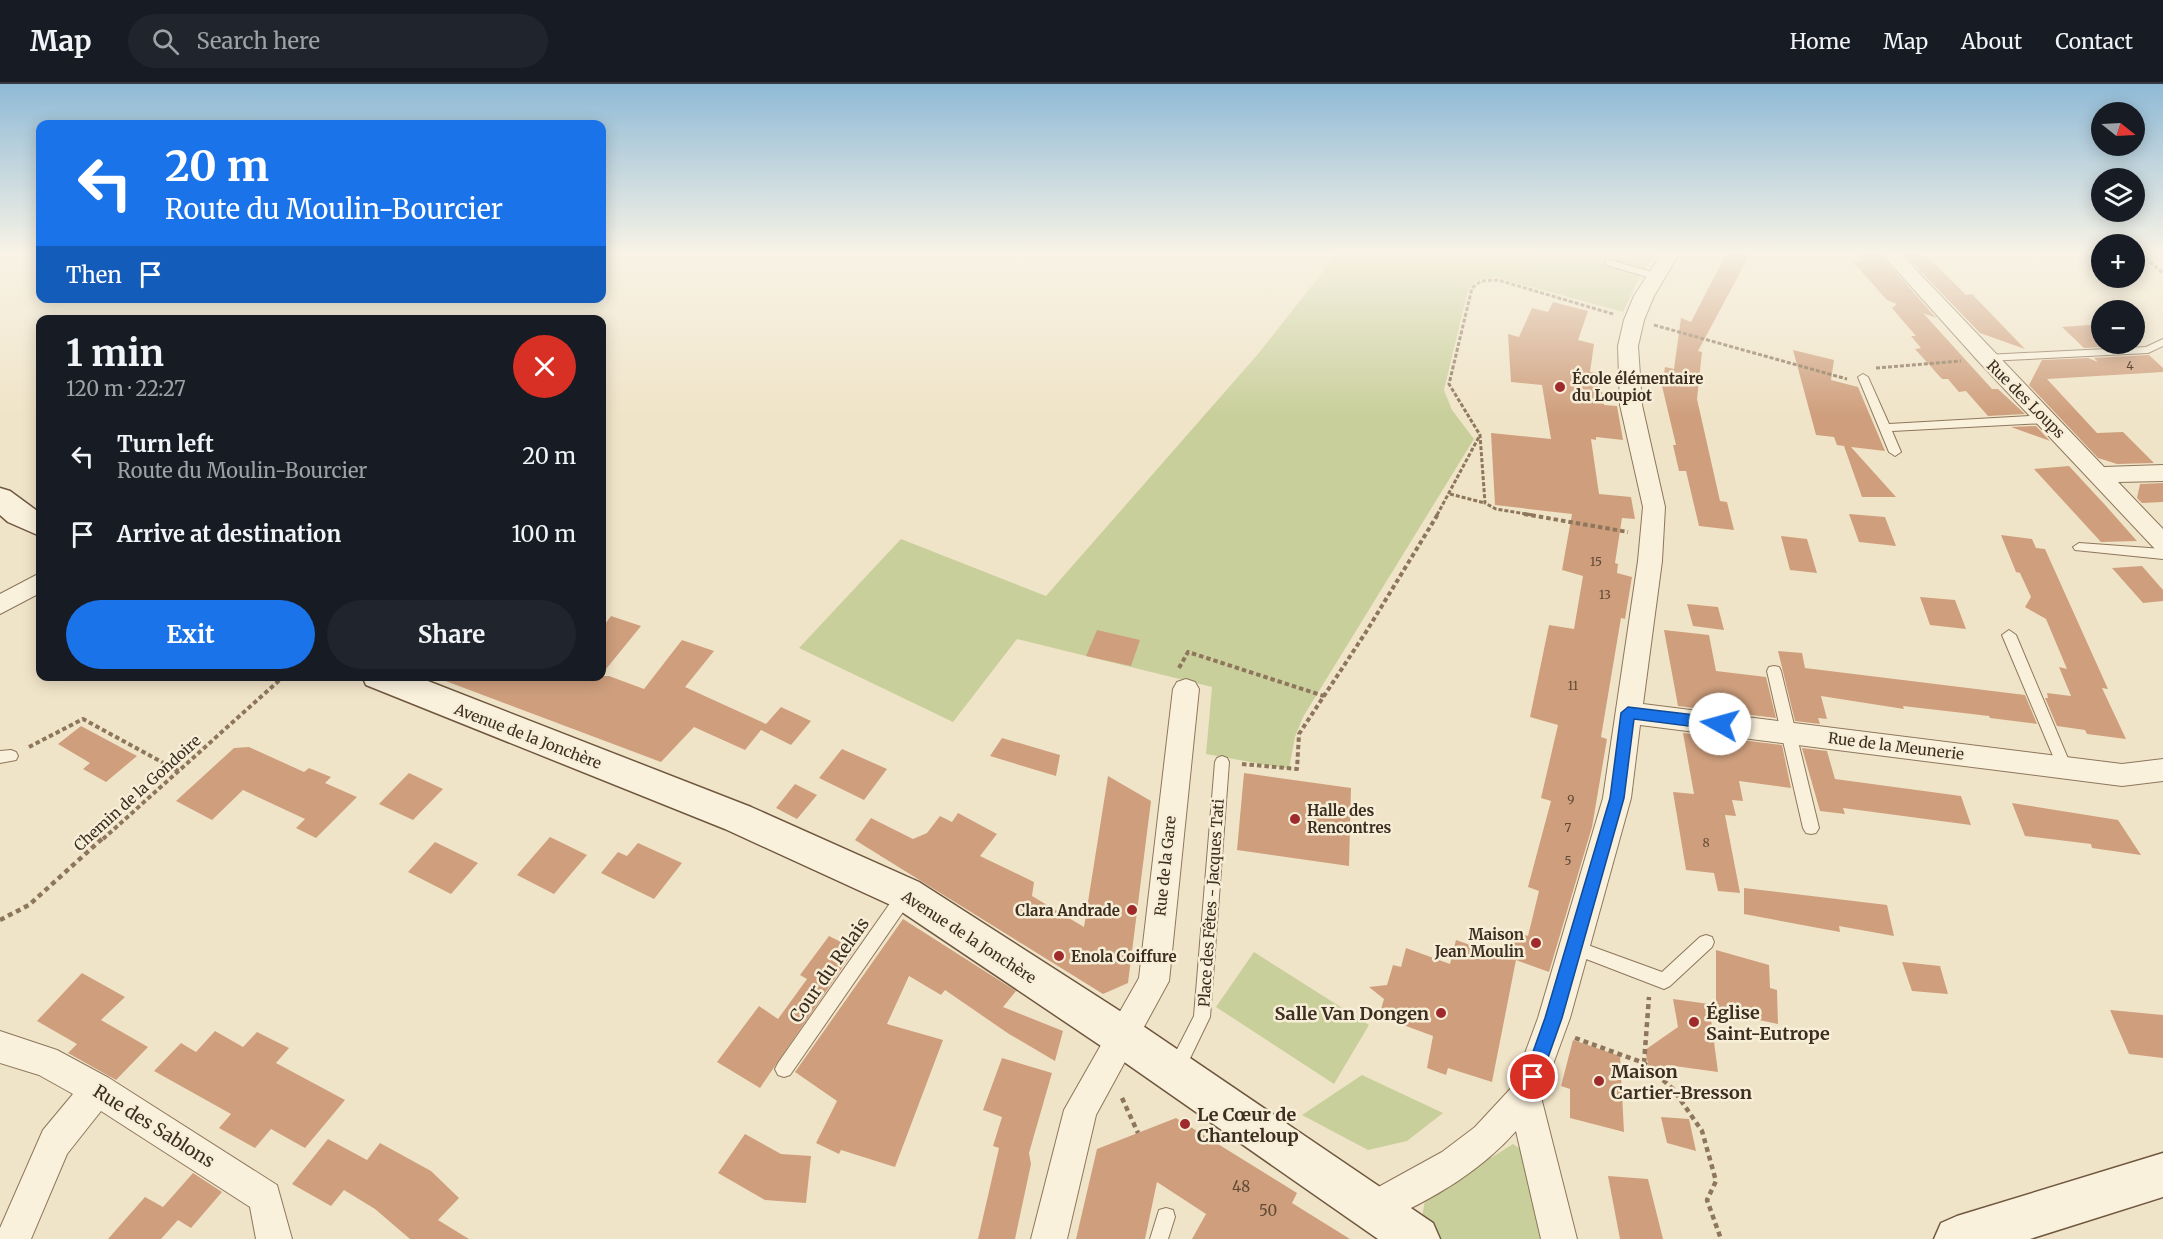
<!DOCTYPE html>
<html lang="en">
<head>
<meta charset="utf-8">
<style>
  :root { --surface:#171b24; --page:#20242c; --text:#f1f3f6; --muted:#9ea1a6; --line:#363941; --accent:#1a73e8 }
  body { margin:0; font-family:Merriweather,serif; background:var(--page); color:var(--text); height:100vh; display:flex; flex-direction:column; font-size:22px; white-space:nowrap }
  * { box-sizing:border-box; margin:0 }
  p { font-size:20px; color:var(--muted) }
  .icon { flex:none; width:33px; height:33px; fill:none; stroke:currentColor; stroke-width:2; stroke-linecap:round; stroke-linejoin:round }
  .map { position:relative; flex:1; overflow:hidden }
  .drawer { position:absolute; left:36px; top:231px; width:570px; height:366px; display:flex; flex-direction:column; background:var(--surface); border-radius:12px; box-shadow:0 3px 15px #0003 }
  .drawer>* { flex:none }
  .hud { position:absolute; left:36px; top:36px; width:570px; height:183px; border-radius:12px; box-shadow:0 3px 15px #0003; background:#1a73e8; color:#fff; overflow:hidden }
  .needle { width:39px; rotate:108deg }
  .controls { position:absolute; left:2091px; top:18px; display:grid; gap:12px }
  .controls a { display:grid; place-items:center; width:54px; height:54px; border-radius:50%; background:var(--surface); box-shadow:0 3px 15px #0003; font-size:30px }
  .pin { position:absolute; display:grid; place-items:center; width:51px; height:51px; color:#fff; margin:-26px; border:3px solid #fff; border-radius:50%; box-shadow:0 2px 6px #0007 }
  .me { position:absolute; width:66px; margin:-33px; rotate:277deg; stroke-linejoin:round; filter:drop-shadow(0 0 4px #0008) }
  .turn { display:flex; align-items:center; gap:21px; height:126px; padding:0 30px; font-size:27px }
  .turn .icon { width:78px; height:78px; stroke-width:2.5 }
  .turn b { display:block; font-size:42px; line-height:51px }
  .then { display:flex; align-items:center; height:57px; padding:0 30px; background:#0003; gap:12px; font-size:22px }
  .round { display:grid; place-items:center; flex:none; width:63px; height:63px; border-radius:32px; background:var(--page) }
  .overview { display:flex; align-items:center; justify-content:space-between; height:102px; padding:0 30px }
  h1 { font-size:36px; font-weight:700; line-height:45px }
  .primary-button { display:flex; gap:12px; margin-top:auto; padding:12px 30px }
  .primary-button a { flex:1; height:69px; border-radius:36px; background:var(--accent); color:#fff; font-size:24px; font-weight:700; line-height:69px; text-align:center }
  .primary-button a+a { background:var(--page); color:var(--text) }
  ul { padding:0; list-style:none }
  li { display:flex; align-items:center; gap:18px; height:78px; padding:0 30px }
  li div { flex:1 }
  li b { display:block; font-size:22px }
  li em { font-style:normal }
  header { display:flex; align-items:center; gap:36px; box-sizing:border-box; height:84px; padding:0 30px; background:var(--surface); border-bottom:2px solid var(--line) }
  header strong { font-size:28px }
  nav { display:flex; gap:33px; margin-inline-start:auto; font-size:21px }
  .search { width:420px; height:54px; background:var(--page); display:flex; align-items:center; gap:15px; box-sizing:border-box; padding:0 21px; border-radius:33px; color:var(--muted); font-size:22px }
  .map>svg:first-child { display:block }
  .green { fill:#c9cf9b }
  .building { fill:#cf9f7d }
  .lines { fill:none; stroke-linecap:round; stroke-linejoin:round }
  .service-casing { stroke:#8d765c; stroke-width:2 }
  .minor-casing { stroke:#8d765c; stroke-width:2 }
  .secondary-casing { stroke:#6f573f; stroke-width:3 }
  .path-far2 { stroke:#8d765c; stroke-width:3; stroke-dasharray:4 2; stroke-linecap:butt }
  .path-far1 { stroke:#8d765c; stroke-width:4; stroke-dasharray:4.5 3; stroke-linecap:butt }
  .path { stroke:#8d765c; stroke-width:4.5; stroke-dasharray:5 4; stroke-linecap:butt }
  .service { fill:#faf1dc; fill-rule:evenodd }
  .minor { fill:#faf1dc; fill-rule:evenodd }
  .secondary { fill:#faf1dc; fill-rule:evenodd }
  .route { fill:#1a73e8; stroke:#114b97; stroke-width:1.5 }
  .poi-dot { fill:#9e2a2b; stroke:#f7eed8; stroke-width:2 }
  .labels { text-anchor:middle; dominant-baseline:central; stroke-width:5; stroke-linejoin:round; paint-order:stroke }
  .number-label { font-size:12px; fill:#624a37 }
  .poi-label { font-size:15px; font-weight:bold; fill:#3d2e20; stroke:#f7eed8; text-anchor:start }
  .street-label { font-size:15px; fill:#3d2e20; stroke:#f7eed8 }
  .near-number-label { font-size:15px; fill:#624a37 }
  .near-street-label { font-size:18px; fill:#3d2e20; stroke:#f7eed8 }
  .near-poi-label { font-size:18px; font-weight:bold; fill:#3d2e20; stroke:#f7eed8; text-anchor:start }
</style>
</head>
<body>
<header>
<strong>Map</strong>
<div class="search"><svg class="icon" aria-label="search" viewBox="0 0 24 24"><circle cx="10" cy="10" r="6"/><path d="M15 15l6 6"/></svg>Search here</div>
<nav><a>Home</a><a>Map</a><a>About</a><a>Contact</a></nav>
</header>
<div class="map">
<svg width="2163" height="1155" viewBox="0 0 2163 1155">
  <rect width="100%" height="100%" fill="#f0e4c8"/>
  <g class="green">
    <polygon points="1337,170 1657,170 1642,188 1623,228 1495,193 1476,197 1468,206 1444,306 1452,326 1474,355 1303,633 1295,653 1289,685 1206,670 1212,603 1017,555 953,638 799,564 901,455 1046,512 1258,270"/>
    <polygon points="1254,868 1369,941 1334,1000 1216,923"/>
    <polygon points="1362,991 1443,1029 1407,1057 1368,1066 1302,1031"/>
    <polygon points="1513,1060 1524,1067 1549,1155 1434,1155 1422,1134 1425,1115"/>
  </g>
  <g class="building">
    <polygon points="1726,170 1750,170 1698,267 1702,268 1697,315 1720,417 1727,418 1734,446 1699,442 1686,387 1679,387 1673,361 1676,361 1662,302 1665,283 1674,285 1681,234 1691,238"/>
    <polygon points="1857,170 1880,170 1936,234 1923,229 1992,305 1998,305 2025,330 1988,332 1966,307 1959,308 1948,295 1942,295 1915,265 1921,264 1911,252 1916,252 1892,224 1897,220 1887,216 1853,178 1864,177"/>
    <polygon points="1904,170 1920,170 1925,175 1930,175 1966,211 1972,210 2025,265 1980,249"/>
    <polygon points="1553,218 1588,227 1578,256 1594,260 1590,288 1599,289 1604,321 1617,322 1623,356 1596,353 1596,356 1591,355 1599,410 1631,413 1635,435 1622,434 1615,479 1618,480 1617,489 1632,493 1625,535 1621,534 1601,653 1607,655 1592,743 1549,888 1516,876 1492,998 1448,984 1446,991 1427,984 1433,952 1379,932 1384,915 1369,903 1387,901 1393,881 1401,883 1406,864 1450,880 1456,856 1490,868 1512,860 1515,847 1528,852 1539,807 1528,803 1551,717 1541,714 1558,641 1530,633 1549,541 1574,545 1583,492 1562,486 1572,430 1495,421 1491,349 1551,355 1542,301 1511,298 1508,250 1519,253 1532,224 1548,228"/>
    <polygon points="2102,240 2102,260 2134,258 2138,261 2084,264 2062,243"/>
    <polygon points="1793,266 1834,276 1831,296 1858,303 1885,367 1851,363 1896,413 1862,413 1844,362 1837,361 1834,353 1816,351"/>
    <polygon points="2149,271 2163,284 2163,288 2047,295 2097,349 2123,348 2154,379 2117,380 2098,374 2029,301 2042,276 2088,274 2098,278 2094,274"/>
    <polygon points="2036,342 2050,357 2011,343"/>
    <polygon points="2069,382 2106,422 2137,457 2101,458 2034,385"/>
    <polygon points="2163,399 2163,418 2142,419 2137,414 2140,400"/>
    <polygon points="1849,430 1885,433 1896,462 1859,458"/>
    <polygon points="2001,451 2032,455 2036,464 2045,465 2108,605 2102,604 2126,655 2087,650 2085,646 2057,642 2045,614 2048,614 2047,609 2071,612 2059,583 2067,585 2046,535 2025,523 2031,513 2020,489 2016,488"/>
    <polygon points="1781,452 1807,455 1817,489 1790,486"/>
    <polygon points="2142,482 2163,506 2163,517 2143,519 2112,484"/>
    <polygon points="1920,513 1955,516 1966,545 1930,541"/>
    <polygon points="1687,520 1718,523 1724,546 1693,542"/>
    <polygon points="611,532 641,542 602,590 602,544"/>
    <polygon points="1097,546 1140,556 1131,582 1086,572"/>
    <polygon points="1664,546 1709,551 1716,587 1766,593 1776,634 1678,622"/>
    <polygon points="682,556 714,567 685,603 766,640 781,623 811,637 791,661 761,646 745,666 694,643 661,678 435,593 609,592 644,605"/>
    <polygon points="1778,567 1802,569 1805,584 2025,611 2037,640 1990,634 1989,632 1903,622 1904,625 1821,612 1827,635 1818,634 1820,640 1795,637"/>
    <polygon points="81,642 137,672 106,698 83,685 90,679 58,660"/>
    <polygon points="1683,649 1782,661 1791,704 1739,697 1743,717 1732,716 1736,732 1725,731 1740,809 1718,807 1714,789 1686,786 1673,708 1694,710"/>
    <polygon points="1002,654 1060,671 1056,692 990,672"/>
    <polygon points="249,663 304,688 309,684 331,693 325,699 357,713 316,754 296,744 305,735 243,706 212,736 176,717 234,664"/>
    <polygon points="1802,664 1827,667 1835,695 1961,712 1971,741 1843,724 1845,730 1820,727"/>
    <polygon points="842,665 887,685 864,716 819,694"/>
    <polygon points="409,689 443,705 413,736 379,720"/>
    <polygon points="1244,689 1351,704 1349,782 1237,766"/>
    <polygon points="1108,692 1151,717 1128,899 1103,910 855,756 871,734 913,755 927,749 940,732 952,738 958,729 997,750 980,772 1034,798 1032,812 1084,843"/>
    <polygon points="795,700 817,711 797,735 776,724"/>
    <polygon points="2012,719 2118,736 2141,771 2092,764 2091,760 2025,752"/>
    <polygon points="550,753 587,771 554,810 517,791"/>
    <polygon points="435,758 478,779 451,810 408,788"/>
    <polygon points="638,759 682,779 654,815 601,789 618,768 627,772"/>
    <polygon points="1744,804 1887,821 1894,852 1839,842 1840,848 1744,830"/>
    <polygon points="903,835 1016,907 1003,923 1063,947 1055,977 1009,950 945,906 941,911 909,892 887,940 943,956 895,1083 841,1066 839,1070 816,1059 837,1017 795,988"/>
    <polygon points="829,852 855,865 760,1004 717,978 759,922 778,935 807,895 800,891"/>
    <polygon points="1716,866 1769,881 1770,904 1777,906 1778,940 1716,927"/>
    <polygon points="1902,878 1940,882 1948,910 1912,907"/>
    <polygon points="82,889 125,913 101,936 148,963 116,996 68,969 77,960 37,937"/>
    <polygon points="1673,915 1709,920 1718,988 1667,981 1651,994 1645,966 1678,943"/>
    <polygon points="2110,926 2163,931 2163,974 2129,970"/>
    <polygon points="215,947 243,963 257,948 289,964 276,979 345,1016 305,1064 271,1045 255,1064 219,1044 231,1030 154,987 181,959 196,968"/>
    <polygon points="1573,956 1620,972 1624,1048 1570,1034 1570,1005 1561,1002"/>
    <polygon points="1002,974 1052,989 1029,1069 1031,1080 1015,1155 978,1155 999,1064 993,1062 1002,1033 983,1026"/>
    <polygon points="1661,1033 1689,1035 1696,1067 1667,1059"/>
    <polygon points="1176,1034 1297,1109 1292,1119 1350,1155 1192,1155 1206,1130 1157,1098 1145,1155 1076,1155 1097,1065"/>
    <polygon points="745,1050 781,1070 811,1072 806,1119 765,1116 718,1089"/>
    <polygon points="328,1055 367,1076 380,1059 431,1087 459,1114 438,1136 469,1155 410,1155 375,1125 344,1106 331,1122 292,1100"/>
    <polygon points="193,1089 222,1108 191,1144 178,1136 161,1155 108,1155 145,1113 163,1123"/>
    <polygon points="1608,1092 1648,1095 1663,1155 1620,1155"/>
  </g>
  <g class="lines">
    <g class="service-casing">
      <g id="service">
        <polygon points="1610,176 1659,190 1660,192 1655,195 1606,181 1606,177"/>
        <polygon points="2163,255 2163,262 2148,269 1986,277 1981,274 1986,271 2146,263"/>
        <polygon points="1863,290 1868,293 1889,340 2046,331 2052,335 2046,339 1892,347 1901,368 1895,372 1889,368 1858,293"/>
        <polygon points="2079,459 2163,465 2163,475 2075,466 2073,463"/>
        <polygon points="2009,546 2016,551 2072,684 2070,688 2065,690 2060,688 2058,684 2002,551"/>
        <polygon points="1774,582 1779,583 1781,587 1819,744 1816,749 1811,750 1806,749 1803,744 1767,587 1769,583"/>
        <polygon points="11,666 16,668 18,672 16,676 0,679 0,667"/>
        <polygon points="1222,672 1227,674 1229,678 1210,933 1182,991 1176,993 1170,991 1167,985 1194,932 1215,678 1217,674"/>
        <polygon points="906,803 912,805 914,810 912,815 790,991 784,993 778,991 775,985 778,979 900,805"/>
        <polygon points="1706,851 1712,853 1714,858 1712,863 1670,902 1664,905 1568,868 1566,863 1568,858 1574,856 1662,888 1700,853"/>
        <polygon points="1166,1124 1173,1126 1175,1133 1168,1155 1150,1155 1159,1126"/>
      </g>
    </g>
    <g class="minor-casing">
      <g id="minor">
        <path d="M1661,170H1679L1654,212L1644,236L1638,262L1642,321L1665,423L1662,477L1643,620L2122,680L2163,675V697L2122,702L1640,641L1631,714L1570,934L1541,1013L1577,1155H1541L1516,1047C1479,1089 1425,1120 1374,1141L1362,1136L1357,1124L1362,1112L1442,1068L1475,1043L1513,1002L1538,934L1603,714L1638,477L1643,423L1620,321L1618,262L1624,236L1634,212Z"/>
        <polygon points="1882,170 1901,170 2104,383 2163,381 2163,397 2118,398 2163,445 2163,467 2155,465 1979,278"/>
        <polygon points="40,489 40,509 0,530 0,510"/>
        <polygon points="1186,595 1195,598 1199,605 1169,897 1096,1031 1067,1155 1031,1155 1064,1026 1139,894 1173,605 1177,598"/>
        <polygon points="0,947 57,966 109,994 277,1101 292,1155 256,1155 250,1123 101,1027 67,1070 31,1155 0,1155 0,1144 43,1046 73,1010 39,991 0,979"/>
      </g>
    </g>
    <g class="secondary-casing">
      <g id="secondary">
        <polygon points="0,404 10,407 40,429 40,452 8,438 0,431"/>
        <polygon points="362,592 415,592 751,723 919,798 1137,938 1433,1139 1440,1155 1378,1155 1107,966 893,822 725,745 366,601"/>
        <polygon points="2163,1069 2163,1113 2030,1155 1934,1155 1941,1139 1957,1132"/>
      </g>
    </g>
    <g class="path-far2">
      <polyline points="2141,170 2163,189"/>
      <polyline points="1654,241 1847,295"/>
      <polyline points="1876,284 1961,277"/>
      <polyline points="1450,410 1485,419"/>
      <polyline points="1437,431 1480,351"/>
      <polyline points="1532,431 1496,425 1485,419 1480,351 1449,300 1472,204 1481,197 1498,196 1613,230"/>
    </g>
    <g class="path-far1">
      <polyline points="1524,430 1628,448"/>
      <polyline points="1179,584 1188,568 1324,612"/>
      <polyline points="29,663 83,635 180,688"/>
      <polyline points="1242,680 1297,685 1299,650 1366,548 1438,430"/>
      <polyline points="103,755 284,592"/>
    </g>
    <g class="path">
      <polyline points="0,836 29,821 104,753"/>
      <polyline points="1575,954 1644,979 1673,1005 1702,1047 1716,1097 1707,1116 1721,1155"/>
      <polyline points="1644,979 1649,913"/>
      <polyline points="1122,1014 1138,1049"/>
    </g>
    <use href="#service" class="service"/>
    <use href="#minor" class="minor"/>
    <use href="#secondary" class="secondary"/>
  </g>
  <linearGradient id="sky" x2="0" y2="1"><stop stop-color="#8fbad6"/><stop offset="0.51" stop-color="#f8f3e6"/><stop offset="1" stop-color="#f8f3e6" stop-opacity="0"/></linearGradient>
  <rect width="2163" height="331" fill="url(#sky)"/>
  <polygon class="route" points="1628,623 1720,634 1727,640 1720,646 1634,635 1624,714 1562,934 1539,999 1533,1002 1526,999 1524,993 1545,934 1610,714 1621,629"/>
  <g class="poi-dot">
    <circle cx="1560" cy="303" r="6"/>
    <circle cx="1295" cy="735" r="6"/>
    <circle cx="1132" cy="826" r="6"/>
    <circle cx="1536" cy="859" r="6"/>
    <circle cx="1059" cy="872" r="6"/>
    <circle cx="1441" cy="929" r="6"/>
    <circle cx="1694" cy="938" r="6"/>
    <circle cx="1599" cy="997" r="6"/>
    <circle cx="1185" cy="1040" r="6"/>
  </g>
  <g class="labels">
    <g class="number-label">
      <text x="2130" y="281">4</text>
      <text x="1596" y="477">15</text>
      <text x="1605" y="510">13</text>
      <text x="1573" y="601">11</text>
      <text x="1571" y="715">9</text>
      <text x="1568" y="743">7</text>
      <text x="1706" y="758">8</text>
      <text x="1568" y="776">5</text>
    </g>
    <g class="poi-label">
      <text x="1572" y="294">École élémentaire<tspan x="1572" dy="17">du Loupiot</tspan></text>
      <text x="1307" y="726">Halle des<tspan x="1307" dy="17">Rencontres</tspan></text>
      <text x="1120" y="826" text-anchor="end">Clara Andrade</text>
      <text x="1524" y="850" text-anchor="end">Maison<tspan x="1524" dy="17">Jean Moulin</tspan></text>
      <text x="1071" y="872">Enola Coiffure</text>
    </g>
    <g class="street-label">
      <text transform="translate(2026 315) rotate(45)">Rue des Loups</text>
      <text transform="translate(528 652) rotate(21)">Avenue de la Jonchère</text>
      <text transform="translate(1896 662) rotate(7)">Rue de la Meunerie</text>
      <text transform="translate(137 709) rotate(-42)">Chemin de la Gondoire</text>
      <text transform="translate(1165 782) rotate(-84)">Rue de la Gare</text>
      <text transform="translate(1211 819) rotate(-86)">Place des Fêtes - Jacques Tati</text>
      <text transform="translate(969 853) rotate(33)">Avenue de la Jonchère</text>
    </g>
    <g class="near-number-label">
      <text x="1241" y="1102">48</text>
      <text x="1268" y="1126">50</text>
    </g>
    <g class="near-street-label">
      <text transform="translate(829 886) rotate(-55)">Cour du Relais</text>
      <text transform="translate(154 1042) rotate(32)">Rue des Sablons</text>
    </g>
    <g class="near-poi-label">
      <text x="1706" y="928">Église<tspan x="1706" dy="21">Saint-Eutrope</tspan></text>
      <text x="1429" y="929" text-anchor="end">Salle Van Dongen</text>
      <text x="1611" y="987">Maison<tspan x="1611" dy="21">Cartier-Bresson</tspan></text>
      <text x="1197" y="1030">Le Cœur de<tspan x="1197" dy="21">Chanteloup</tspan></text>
    </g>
  </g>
</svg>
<div class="controls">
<a><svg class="needle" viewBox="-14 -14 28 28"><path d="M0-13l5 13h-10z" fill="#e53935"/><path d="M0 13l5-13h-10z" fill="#9ea1a6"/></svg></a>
<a><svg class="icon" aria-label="layers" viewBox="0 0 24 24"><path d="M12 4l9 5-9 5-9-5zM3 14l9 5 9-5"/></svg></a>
<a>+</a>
<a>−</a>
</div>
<div class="pin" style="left:1533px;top:993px;background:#d93025"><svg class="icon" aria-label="arrive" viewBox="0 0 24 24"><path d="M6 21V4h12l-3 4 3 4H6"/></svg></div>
<svg class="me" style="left:1720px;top:640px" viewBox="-20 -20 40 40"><circle r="19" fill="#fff"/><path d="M0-13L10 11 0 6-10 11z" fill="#1a73e8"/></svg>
<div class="hud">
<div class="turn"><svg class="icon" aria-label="left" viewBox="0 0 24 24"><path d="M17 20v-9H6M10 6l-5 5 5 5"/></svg><div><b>20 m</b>Route du Moulin-Bourcier</div></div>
<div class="then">Then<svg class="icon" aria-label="arrive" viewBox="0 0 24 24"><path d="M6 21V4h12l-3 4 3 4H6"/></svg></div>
</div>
<section class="drawer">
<div class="overview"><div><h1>1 min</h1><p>120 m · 22:27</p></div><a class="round" style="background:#d93025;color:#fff"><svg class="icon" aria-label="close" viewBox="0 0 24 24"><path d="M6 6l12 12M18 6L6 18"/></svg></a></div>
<ul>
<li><svg class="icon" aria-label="left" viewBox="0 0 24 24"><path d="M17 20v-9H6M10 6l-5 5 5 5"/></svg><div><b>Turn left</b><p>Route du Moulin-Bourcier</p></div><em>20 m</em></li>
<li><svg class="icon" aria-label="arrive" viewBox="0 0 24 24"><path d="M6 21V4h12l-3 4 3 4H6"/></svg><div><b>Arrive at destination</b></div><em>100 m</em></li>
</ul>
<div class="primary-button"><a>Exit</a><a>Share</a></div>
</section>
</div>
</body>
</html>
